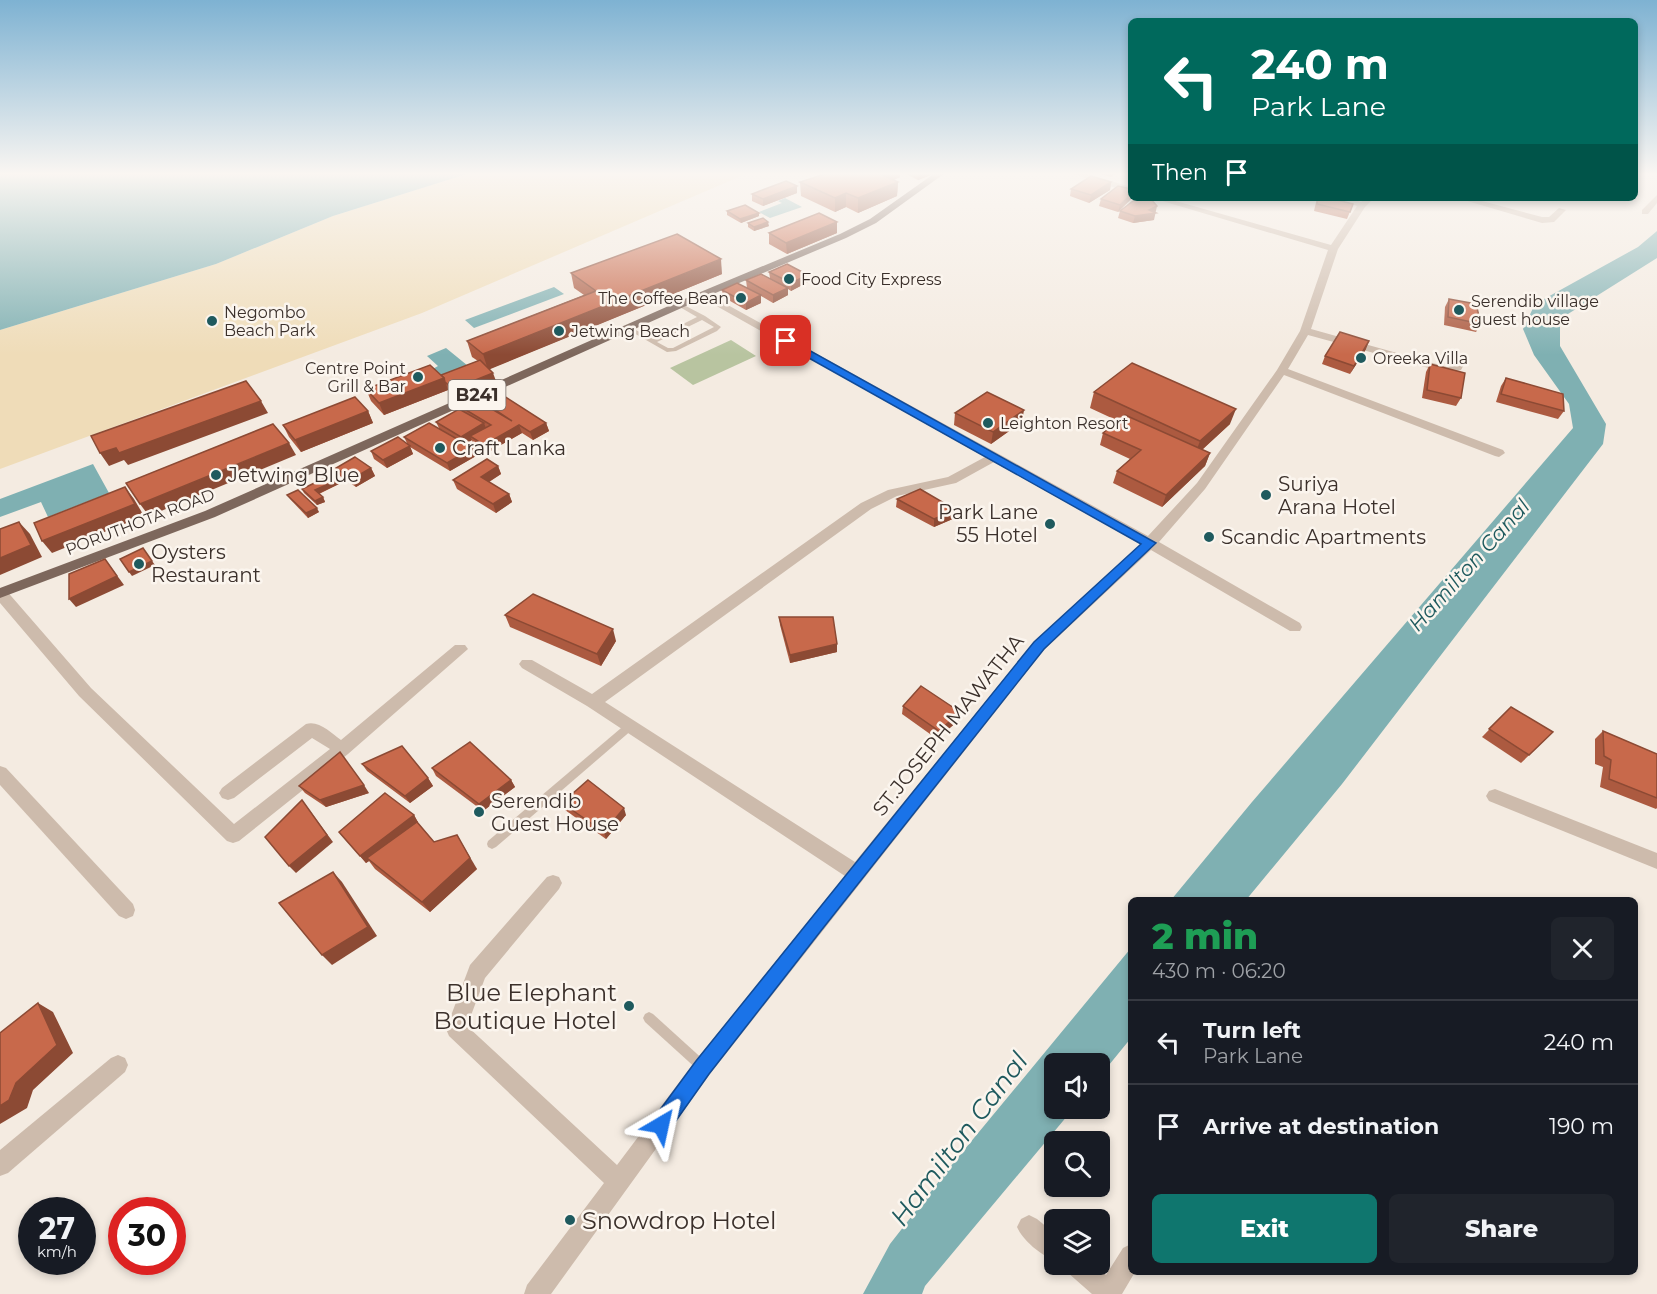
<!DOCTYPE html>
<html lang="en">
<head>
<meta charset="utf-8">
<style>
  :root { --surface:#171b24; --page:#20242c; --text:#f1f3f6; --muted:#9ea1a6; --line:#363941; --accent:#0f766e }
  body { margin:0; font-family:Montserrat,sans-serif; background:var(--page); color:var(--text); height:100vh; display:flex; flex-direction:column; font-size:22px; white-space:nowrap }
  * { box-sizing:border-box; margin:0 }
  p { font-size:20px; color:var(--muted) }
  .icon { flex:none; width:33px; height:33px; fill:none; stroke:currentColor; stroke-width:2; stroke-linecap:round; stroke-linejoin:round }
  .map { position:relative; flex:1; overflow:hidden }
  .side { position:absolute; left:1128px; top:897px; width:510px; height:378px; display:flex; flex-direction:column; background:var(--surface); border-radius:9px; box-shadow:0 3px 9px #0003 }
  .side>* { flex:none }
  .top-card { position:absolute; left:1128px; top:18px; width:510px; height:183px; border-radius:9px; box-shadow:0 3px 9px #0003; background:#00695c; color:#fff; overflow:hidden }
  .buttons { position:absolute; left:1044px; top:1053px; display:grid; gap:12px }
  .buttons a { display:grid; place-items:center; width:66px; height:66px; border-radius:9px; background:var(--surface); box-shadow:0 3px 9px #0003; font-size:30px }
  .speed { position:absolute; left:18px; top:1197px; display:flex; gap:12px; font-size:30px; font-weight:700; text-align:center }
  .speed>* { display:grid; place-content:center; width:78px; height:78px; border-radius:50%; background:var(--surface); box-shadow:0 3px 9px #0003; line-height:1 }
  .speed small { font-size:15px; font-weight:400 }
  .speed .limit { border:9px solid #d22; background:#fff; color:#111 }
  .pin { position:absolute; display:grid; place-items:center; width:51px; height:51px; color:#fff; margin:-26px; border-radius:12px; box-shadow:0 3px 9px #0006 }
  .me { position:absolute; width:66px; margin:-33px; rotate:36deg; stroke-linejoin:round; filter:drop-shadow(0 0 4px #0008) }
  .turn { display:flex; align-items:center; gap:21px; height:126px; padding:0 24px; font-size:27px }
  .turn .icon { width:78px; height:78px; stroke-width:2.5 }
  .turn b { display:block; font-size:42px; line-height:51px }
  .then { display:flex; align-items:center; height:57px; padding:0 24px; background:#0003; gap:12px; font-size:22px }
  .round { display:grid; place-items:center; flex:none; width:63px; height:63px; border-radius:9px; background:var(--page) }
  .overview { display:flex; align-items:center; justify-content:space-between; height:102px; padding:0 24px }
  h1 { font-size:36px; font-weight:800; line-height:45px; color:#1e9e55 }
  .action { display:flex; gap:12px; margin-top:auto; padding:12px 24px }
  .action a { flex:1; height:69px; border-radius:9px; background:var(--accent); color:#fff; font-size:24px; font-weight:800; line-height:69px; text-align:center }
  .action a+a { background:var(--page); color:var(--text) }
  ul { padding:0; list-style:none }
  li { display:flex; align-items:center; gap:18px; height:84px; padding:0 24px; border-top:2px solid var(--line) }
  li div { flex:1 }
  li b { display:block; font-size:22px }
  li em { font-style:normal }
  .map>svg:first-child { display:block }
  .green { fill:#b8c4a0 }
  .sand { fill:#efdcb8 }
  .water { fill:#7fb0b2 }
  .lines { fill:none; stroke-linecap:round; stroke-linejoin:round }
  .lane { fill:#cdbbac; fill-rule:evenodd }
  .street { fill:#cdbbac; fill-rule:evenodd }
  .primary { fill:#7d675c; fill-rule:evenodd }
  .wall { fill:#ac5a40 }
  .shaded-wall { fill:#8c4a34 }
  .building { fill:#c8694b; stroke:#8c4a34; stroke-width:1.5 }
  .route { fill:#1a73e8; stroke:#114b97; stroke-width:1.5 }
  .poi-dot { fill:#1f5a5e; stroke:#fbf5ee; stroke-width:2 }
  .labels { text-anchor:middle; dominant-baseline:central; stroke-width:5; stroke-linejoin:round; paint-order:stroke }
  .far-poi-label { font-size:16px; fill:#3b302b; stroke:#fbf5ee; text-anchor:start }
  .far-street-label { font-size:16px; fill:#3b302b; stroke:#fbf5ee }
  .shield { fill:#fbf5ee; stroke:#756b66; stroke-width:1.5 }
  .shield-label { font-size:18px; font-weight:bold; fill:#3b302b }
  .poi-label { font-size:20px; fill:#3b302b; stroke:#fbf5ee; text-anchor:start }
  .street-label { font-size:20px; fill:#3b302b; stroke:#fbf5ee }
  .water-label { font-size:21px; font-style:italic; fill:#1f5a5e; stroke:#fbf5ee }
  .near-poi-label { font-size:24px; fill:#3b302b; stroke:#fbf5ee; text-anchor:end }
  .near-water-label { font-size:26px; font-style:italic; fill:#1f5a5e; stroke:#fbf5ee }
</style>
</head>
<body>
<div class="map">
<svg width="1657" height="1294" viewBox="0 0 1657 1294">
  <rect width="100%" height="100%" fill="#f4ebe1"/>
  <polygon class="green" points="731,340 756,356 693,385 670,368"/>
  <polygon class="sand" points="470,173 748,173 422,313 0,469 0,330 216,264 333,216"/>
  <g class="water">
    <polygon points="0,173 470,173 333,216 216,264 0,330"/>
    <polygon points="785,198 802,207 770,218 759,212 782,203 778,201"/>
    <polygon points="1657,231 1657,258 1560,319 1560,346 1606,424 1603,444 1342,784 1246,900 1171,900 1252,802 1573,428 1569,404 1534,355 1523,329 1535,304 1638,247"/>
    <polygon points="554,287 564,294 474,328 465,320"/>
    <polygon points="446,348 473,370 442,381 431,370 438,366 427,356"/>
    <polygon points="93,464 109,493 48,517 41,502 0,517 0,499"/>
    <polygon points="1131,948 1131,1038 1100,1076 1100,1064 1054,1064 1054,1108 1073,1109 925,1286 922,1294 863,1294 890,1244 950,1167"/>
  </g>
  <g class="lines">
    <g class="lane">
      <path d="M680,303L705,316L721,327L717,331L676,351L667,352L625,328L630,327L653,339L697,317L678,306V304ZM702,320L714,327L673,348H668L657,342Z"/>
      <polygon points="630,722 633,723 635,726 633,729 496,847 492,849 488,847 487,844 488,841 627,723"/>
      <polygon points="649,1012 653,1014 707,1063 709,1067 707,1071 703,1073 699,1071 645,1022 643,1018 645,1014"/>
    </g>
    <g class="street">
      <polygon points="1070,173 1084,173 1131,187 1131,193"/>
      <polygon points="1657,195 1657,203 1648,214 1642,214 1642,210"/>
      <path d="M1152,198H1165L1331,245L1357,206L1336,198H1349L1361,202L1365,198H1374L1365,207L1338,249L1311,329L1447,367L1453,366L1459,355H1467L1468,357L1461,370L1447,373L1308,335L1288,369L1503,450L1505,453L1499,457L1495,456L1284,375L1205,489L1159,542L1300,623L1302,627L1300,631H1290L1151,550L1044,650L710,1074L551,1294H524L527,1285L604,1183L449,1036L446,1029L470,965L547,877L553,875L559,877L562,883L559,889L485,978L467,1026L617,1165L696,1060L845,876L587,706L522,668L519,664L522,660H532L592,694L861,503L888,490L948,477L985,457L697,295L706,293L1148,536L1197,483L1277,370L1300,331L1328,250ZM994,462L1141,544L1034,642L855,862L605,702L871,509L897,496L956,483Z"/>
      <polygon points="1457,198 1471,198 1542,217 1549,217 1559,208 1566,210 1554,222 1542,223"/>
      <path d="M0,588L5,589L91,688L234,824L330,749L312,738L234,798L228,800L222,798L219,793L222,788L306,724C319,720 331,733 341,740L455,645H465L468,649L348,754L239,841L233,843L227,841L79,696L0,603Z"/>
      <polygon points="0,766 6,768 133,904 135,910 133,916 126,919 119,916 0,785"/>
      <polygon points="1495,789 1657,853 1657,869 1489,801 1486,796 1489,791"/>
      <polygon points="118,1055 125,1058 128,1065 125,1072 8,1173 0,1176 0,1150 111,1058"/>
      <path d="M1029,1215L1037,1219L1054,1233V1260C1041,1255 1023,1241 1017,1227L1021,1219Z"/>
      <polygon points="1131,1244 1131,1272 1135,1272 1122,1294 1092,1294 1067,1272 1063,1264 1094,1264 1106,1275 1123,1248"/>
    </g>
    <polygon class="primary" points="935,173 945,173 876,223 846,238 706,297 215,517 0,598 0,588 205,511 698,293 840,234 870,219"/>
  </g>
  <g class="wall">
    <polygon points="904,173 936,173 918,180"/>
    <polygon points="1098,173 1116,173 1111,177"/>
    <polygon points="900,177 894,180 898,182 897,196 858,213 846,207 835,212 801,196 800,182"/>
    <polygon points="1111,182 1110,190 1089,203 1070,196 1071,189"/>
    <polygon points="797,193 763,206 752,201 752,194"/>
    <polygon points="1132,198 1118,212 1099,206 1101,199"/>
    <polygon points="1317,198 1330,198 1353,204 1347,219 1314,211"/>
    <polygon points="727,211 759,216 741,223 727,215"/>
    <polygon points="1120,211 1154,220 1133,223 1118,218"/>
    <polygon points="837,222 837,233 787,254 769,244 769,233"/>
    <polygon points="748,223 769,226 754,231 748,227"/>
    <polygon points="769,272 808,282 791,291 788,289 788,295 773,303 761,296 761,303 746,310 723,297 722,290 747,288 746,280 770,278"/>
    <polygon points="571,273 722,274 489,369 496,381 455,397 448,390 384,415 371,401 366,389 441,375 478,361 472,357 467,341 584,295 574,288"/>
    <polygon points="1449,299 1481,324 1476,332 1444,325 1445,307"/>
    <polygon points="1366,349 1350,374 1322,364 1325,356"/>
    <polygon points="1430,364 1461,398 1456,406 1422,398 1426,372"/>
    <polygon points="1506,378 1564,411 1558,419 1496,402 1501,386"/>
    <polygon points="1094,392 1230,424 1202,450 1210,453 1205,466 1162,507 1113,483 1117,471 1130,459 1100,445 1103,433 1118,421 1090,408"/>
    <polygon points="477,398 546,423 549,431 533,440 522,433 487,453 473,445 472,440 466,444 476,456 450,471 410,447 413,454 387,468 374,459 371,451 407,443 404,437 439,428 436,422 462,410 461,407 478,401"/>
    <polygon points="368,411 373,423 301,452 289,437 283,425"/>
    <polygon points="955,413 1022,422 991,444 954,425"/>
    <polygon points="498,466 501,474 489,482 509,494 512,502 496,513 457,489 453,480"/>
    <polygon points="336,468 371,468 375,476 356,487 340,476"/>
    <polygon points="339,484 319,494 323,497 325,502 317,505 304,493 302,489"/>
    <polygon points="287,495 319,512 308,518 290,499"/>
    <polygon points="897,499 956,510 955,518 934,527 896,507"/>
    <polygon points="505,615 616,641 601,666 510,627"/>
    <polygon points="779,617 837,652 790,663 780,625"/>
    <polygon points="903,706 959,720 937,739 902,714"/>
    <polygon points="1511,707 1553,732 1521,763 1482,737"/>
    <polygon points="1603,731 1657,754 1657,808 1656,809 1600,787 1603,767 1595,764 1595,739"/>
    <polygon points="362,764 428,778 433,786 410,803 367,771"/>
    <polygon points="432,768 511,780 515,787 483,811 436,776"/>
    <polygon points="299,786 369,793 326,807 305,793"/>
    <polygon points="562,803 626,815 606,839 565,810"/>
    <polygon points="414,815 418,823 434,842 477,869 430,912 375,869 369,861 366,863 339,832"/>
  </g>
  <g class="shaded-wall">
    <polygon points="877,173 900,173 900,177 876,187"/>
    <polygon points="919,173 936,173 918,180"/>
    <polygon points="898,182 897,196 858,213 858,198"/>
    <polygon points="1111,182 1110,190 1089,203 1091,195"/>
    <polygon points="797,186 797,193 763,206 763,199"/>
    <polygon points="846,193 846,207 835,212 835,198"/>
    <polygon points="1131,194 1131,198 1132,198 1118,212 1120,205"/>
    <polygon points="1157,206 1154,220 1133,223 1135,216"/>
    <polygon points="759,213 759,216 741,223 740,219"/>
    <polygon points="768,222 769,226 754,231 754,227"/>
    <polygon points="837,222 837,233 787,254 786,243"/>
    <polygon points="721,259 722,274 488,370 483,354"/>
    <polygon points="808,275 808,282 791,291 791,283"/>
    <polygon points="788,288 788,295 773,303 773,295"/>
    <polygon points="761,295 761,303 746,310 746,303"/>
    <polygon points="1369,341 1366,349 1350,374 1354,366"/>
    <polygon points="493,373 496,381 455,397 453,389"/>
    <polygon points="444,378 448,390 384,415 379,403"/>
    <polygon points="261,401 268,413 128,465 124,460 109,466 100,453"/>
    <polygon points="1236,409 1230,424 1194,457 1200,441"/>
    <polygon points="1024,410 1022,422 991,444 993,432"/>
    <polygon points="368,411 373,423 301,452 295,440"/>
    <polygon points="484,423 487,431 470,436 472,440 464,445 461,437"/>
    <polygon points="546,423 549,431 533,440 530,432"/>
    <polygon points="519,425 522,433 487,453 484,445"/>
    <polygon points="289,443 296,455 149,516 140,504"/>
    <polygon points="410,446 413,454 387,468 383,460"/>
    <polygon points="473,448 476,456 450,471 447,463"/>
    <polygon points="1210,453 1205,466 1162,507 1166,495"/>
    <polygon points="498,466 501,474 484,485 481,477"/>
    <polygon points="371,468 375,476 356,487 352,479"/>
    <polygon points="337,480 339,484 318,494 315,490"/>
    <polygon points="125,487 134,499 144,516 52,553 42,541"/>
    <polygon points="509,494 512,502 496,513 493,504"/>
    <polygon points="323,497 325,502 317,505 315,501"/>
    <polygon points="317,508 319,512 308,518 306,513"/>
    <polygon points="956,510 955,518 934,527 934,519"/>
    <polygon points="19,522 30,534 42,557 0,575 0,558"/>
    <polygon points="105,559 124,585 76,607 69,599"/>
    <polygon points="152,561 155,565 132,576 129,572"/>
    <polygon points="613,629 616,641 601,666 597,654"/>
    <polygon points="837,644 837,652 790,663 790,655"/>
    <polygon points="960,712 959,720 937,739 939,731"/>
    <polygon points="428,778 433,786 410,803 405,796"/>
    <polygon points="511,780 515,787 483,811 479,804"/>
    <polygon points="364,785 369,793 326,807 320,800"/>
    <polygon points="302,800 333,842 296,873 289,866"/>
    <polygon points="624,808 626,815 606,839 604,832"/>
    <polygon points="414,815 418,822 369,860 367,858 369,861 366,863 360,856"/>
    <polygon points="457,835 477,869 430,912 422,902"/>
    <polygon points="333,872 342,882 377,936 332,965 322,955"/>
    <polygon points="38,1003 53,1012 73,1053 33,1090 27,1108 0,1124 0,1106"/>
  </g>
  <g class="building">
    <polygon points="828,173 878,173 898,182 858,198 846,193 835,198 800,182"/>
    <polygon points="1091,176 1111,182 1091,195 1071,189"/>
    <polygon points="786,181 797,186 763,199 752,194"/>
    <polygon points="1118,186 1131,189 1131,194 1120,205 1101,199"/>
    <polygon points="1137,198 1150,198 1157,206 1149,210 1156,213 1135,216 1120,211"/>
    <polygon points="1318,198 1330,198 1353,204 1350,212 1317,204"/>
    <polygon points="745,205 759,213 740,219 727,211"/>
    <polygon points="819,213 837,222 786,243 769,233"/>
    <polygon points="763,218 768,222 754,227 748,223"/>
    <polygon points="677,234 721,259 483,354 467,341 596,291 571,273"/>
    <polygon points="787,264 808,275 791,283 769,272"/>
    <polygon points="761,274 788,288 773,295 746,280"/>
    <polygon points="737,283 761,295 746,303 722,290"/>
    <polygon points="1449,299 1476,304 1481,324 1448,317"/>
    <polygon points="1340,332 1369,341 1354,366 1325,356"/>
    <polygon points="480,360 493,373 453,389 445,382 444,378 441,375"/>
    <polygon points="1132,363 1236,409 1200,441 1094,392"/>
    <polygon points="1430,364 1465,373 1461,398 1427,390"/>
    <polygon points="430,365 444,378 379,403 366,389"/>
    <polygon points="1506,378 1563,394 1564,411 1501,394"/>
    <polygon points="246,381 261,401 119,453 116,448 100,453 91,436"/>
    <polygon points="493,389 546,423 530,432 519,425 484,445 470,436 491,425 461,407 475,399 512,421 477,398"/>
    <polygon points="987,392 1024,410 993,432 955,413"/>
    <polygon points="355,397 368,411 295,440 283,425"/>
    <polygon points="459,409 484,423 461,437 436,422"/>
    <polygon points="1125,415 1210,453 1166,495 1117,471 1141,450 1103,433"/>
    <polygon points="429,423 473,448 447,463 404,437"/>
    <polygon points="273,424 289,443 140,504 126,483"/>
    <polygon points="398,437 410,446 383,460 371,451"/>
    <polygon points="355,457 371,468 352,479 336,468"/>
    <polygon points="487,459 498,466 481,477 509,494 493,504 453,480"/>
    <polygon points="331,475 337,480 315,490 323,497 315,501 302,489"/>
    <polygon points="125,487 135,504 42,541 34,523"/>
    <polygon points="920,489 956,510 934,519 897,499"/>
    <polygon points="298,490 317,508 306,513 287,495"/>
    <polygon points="19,522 31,545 0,558 0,529"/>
    <polygon points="143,548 152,561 129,572 120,559"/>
    <polygon points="105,559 117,576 69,599 69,574"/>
    <polygon points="533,594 613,629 597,654 505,615"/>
    <polygon points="779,617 833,617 837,644 790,655"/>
    <polygon points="921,686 960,712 939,731 903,706"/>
    <polygon points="1511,707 1553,732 1529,755 1489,729"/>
    <polygon points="1603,731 1657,754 1657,798 1609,779 1611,760 1604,756"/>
    <polygon points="470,742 511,780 479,804 432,768"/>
    <polygon points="402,746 428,778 405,796 362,764"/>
    <polygon points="340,752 364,785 320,800 299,786"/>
    <polygon points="588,780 624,808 604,832 562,803"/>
    <polygon points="385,793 414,815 360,856 339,832"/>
    <polygon points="302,800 327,835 289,866 265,837"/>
    <polygon points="417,822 434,842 457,835 470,858 422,902 367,858"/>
    <polygon points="333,872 368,927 322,955 279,903"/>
    <polygon points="38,1003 57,1045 16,1083 9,1100 0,1106 0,1033"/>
  </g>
  <linearGradient id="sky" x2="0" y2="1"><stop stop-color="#7eb2d2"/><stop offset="0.49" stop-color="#faf6f2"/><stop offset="1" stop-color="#faf6f2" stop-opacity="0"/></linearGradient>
  <rect width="1657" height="355" fill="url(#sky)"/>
  <polygon class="route" points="782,339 789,339 1156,543 1044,649 820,932 709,1074 668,1132 661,1134 654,1132 651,1125 654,1118 696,1061 1034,642 1141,544 782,343"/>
  <g class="poi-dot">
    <circle cx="789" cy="279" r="6"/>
    <circle cx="741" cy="298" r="6"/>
    <circle cx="1459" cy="310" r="6"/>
    <circle cx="212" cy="321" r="6"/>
    <circle cx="559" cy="331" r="6"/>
    <circle cx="1361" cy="358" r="6"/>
    <circle cx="418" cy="377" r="6"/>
    <circle cx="988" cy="423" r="6"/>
    <circle cx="440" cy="448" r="6"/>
    <circle cx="216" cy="475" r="6"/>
    <circle cx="1266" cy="495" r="6"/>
    <circle cx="1050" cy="524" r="6"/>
    <circle cx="1209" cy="537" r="6"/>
    <circle cx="139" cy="564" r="6"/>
    <circle cx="479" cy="812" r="6"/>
    <circle cx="629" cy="1006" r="6"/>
    <circle cx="570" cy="1220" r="6"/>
  </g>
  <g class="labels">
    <g class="far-poi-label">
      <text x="801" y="279">Food City Express</text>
      <text x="729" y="298" text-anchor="end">The Coffee Bean</text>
      <text x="1471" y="301">Serendib village<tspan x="1471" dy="18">guest house</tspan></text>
      <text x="224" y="312">Negombo<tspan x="224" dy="18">Beach Park</tspan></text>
      <text x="571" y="331">Jetwing Beach</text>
      <text x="1373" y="358">Oreeka Villa</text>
      <text x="406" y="368" text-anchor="end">Centre Point<tspan x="406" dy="18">Grill &amp; Bar</tspan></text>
      <text x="1000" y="423">Leighton Resort</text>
    </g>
    <g class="far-street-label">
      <text transform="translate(140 522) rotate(-21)">PORUTHOTA ROAD</text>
    </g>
    <rect class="shield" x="448.5" y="380" width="57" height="30" rx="4.5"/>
    <g class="shield-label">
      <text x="477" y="395">B241</text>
    </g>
    <g class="poi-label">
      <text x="452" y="448">Craft Lanka</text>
      <text x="228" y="475">Jetwing Blue</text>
      <text x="1278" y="484">Suriya<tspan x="1278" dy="23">Arana Hotel</tspan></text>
      <text x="1038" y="512" text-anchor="end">Park Lane<tspan x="1038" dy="23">55 Hotel</tspan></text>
      <text x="1221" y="537">Scandic Apartments</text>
      <text x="151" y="552">Oysters<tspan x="151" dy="23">Restaurant</tspan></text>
      <text x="491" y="801">Serendib<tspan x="491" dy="23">Guest House</tspan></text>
    </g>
    <g class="street-label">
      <text transform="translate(948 725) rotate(-51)">ST.JOSEPH MAWATHA</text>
    </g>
    <g class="water-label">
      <text transform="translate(1469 565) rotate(-48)">Hamilton Canal</text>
    </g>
    <g class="near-poi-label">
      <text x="617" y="992">Blue Elephant<tspan x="617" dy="28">Boutique Hotel</tspan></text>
      <text x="582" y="1220" text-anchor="start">Snowdrop Hotel</text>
    </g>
    <g class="near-water-label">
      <text transform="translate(959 1139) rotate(-53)">Hamilton Canal</text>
    </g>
  </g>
</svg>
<div class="buttons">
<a><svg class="icon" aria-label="sound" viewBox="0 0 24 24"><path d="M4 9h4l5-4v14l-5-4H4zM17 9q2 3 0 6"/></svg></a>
<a><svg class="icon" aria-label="search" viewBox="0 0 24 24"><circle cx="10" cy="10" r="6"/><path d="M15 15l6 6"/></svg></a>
<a><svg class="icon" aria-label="layers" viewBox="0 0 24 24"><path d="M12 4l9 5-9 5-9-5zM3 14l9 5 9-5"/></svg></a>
</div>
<div class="speed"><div>27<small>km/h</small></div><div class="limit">30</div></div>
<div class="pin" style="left:786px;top:341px;background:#d93025"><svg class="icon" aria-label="arrive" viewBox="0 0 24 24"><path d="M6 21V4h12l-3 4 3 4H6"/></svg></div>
<svg class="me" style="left:661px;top:1125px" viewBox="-20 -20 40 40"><path d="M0-17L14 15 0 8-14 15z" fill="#1a73e8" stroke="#fff" stroke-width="4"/></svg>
<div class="top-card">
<div class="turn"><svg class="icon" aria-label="left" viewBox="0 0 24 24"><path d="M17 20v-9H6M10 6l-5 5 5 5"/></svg><div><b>240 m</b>Park Lane</div></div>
<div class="then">Then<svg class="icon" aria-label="arrive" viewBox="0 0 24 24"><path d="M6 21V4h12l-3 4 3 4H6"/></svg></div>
</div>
<section class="side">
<div class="overview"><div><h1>2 min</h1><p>430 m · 06:20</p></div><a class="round"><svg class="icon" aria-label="close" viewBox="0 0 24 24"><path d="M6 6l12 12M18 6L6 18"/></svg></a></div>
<ul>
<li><svg class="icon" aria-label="left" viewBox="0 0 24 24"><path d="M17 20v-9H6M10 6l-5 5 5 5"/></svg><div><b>Turn left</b><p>Park Lane</p></div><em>240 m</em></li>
<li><svg class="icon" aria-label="arrive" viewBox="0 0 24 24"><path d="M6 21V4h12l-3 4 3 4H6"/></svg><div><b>Arrive at destination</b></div><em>190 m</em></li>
</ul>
<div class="action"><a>Exit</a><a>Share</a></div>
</section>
</div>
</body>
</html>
